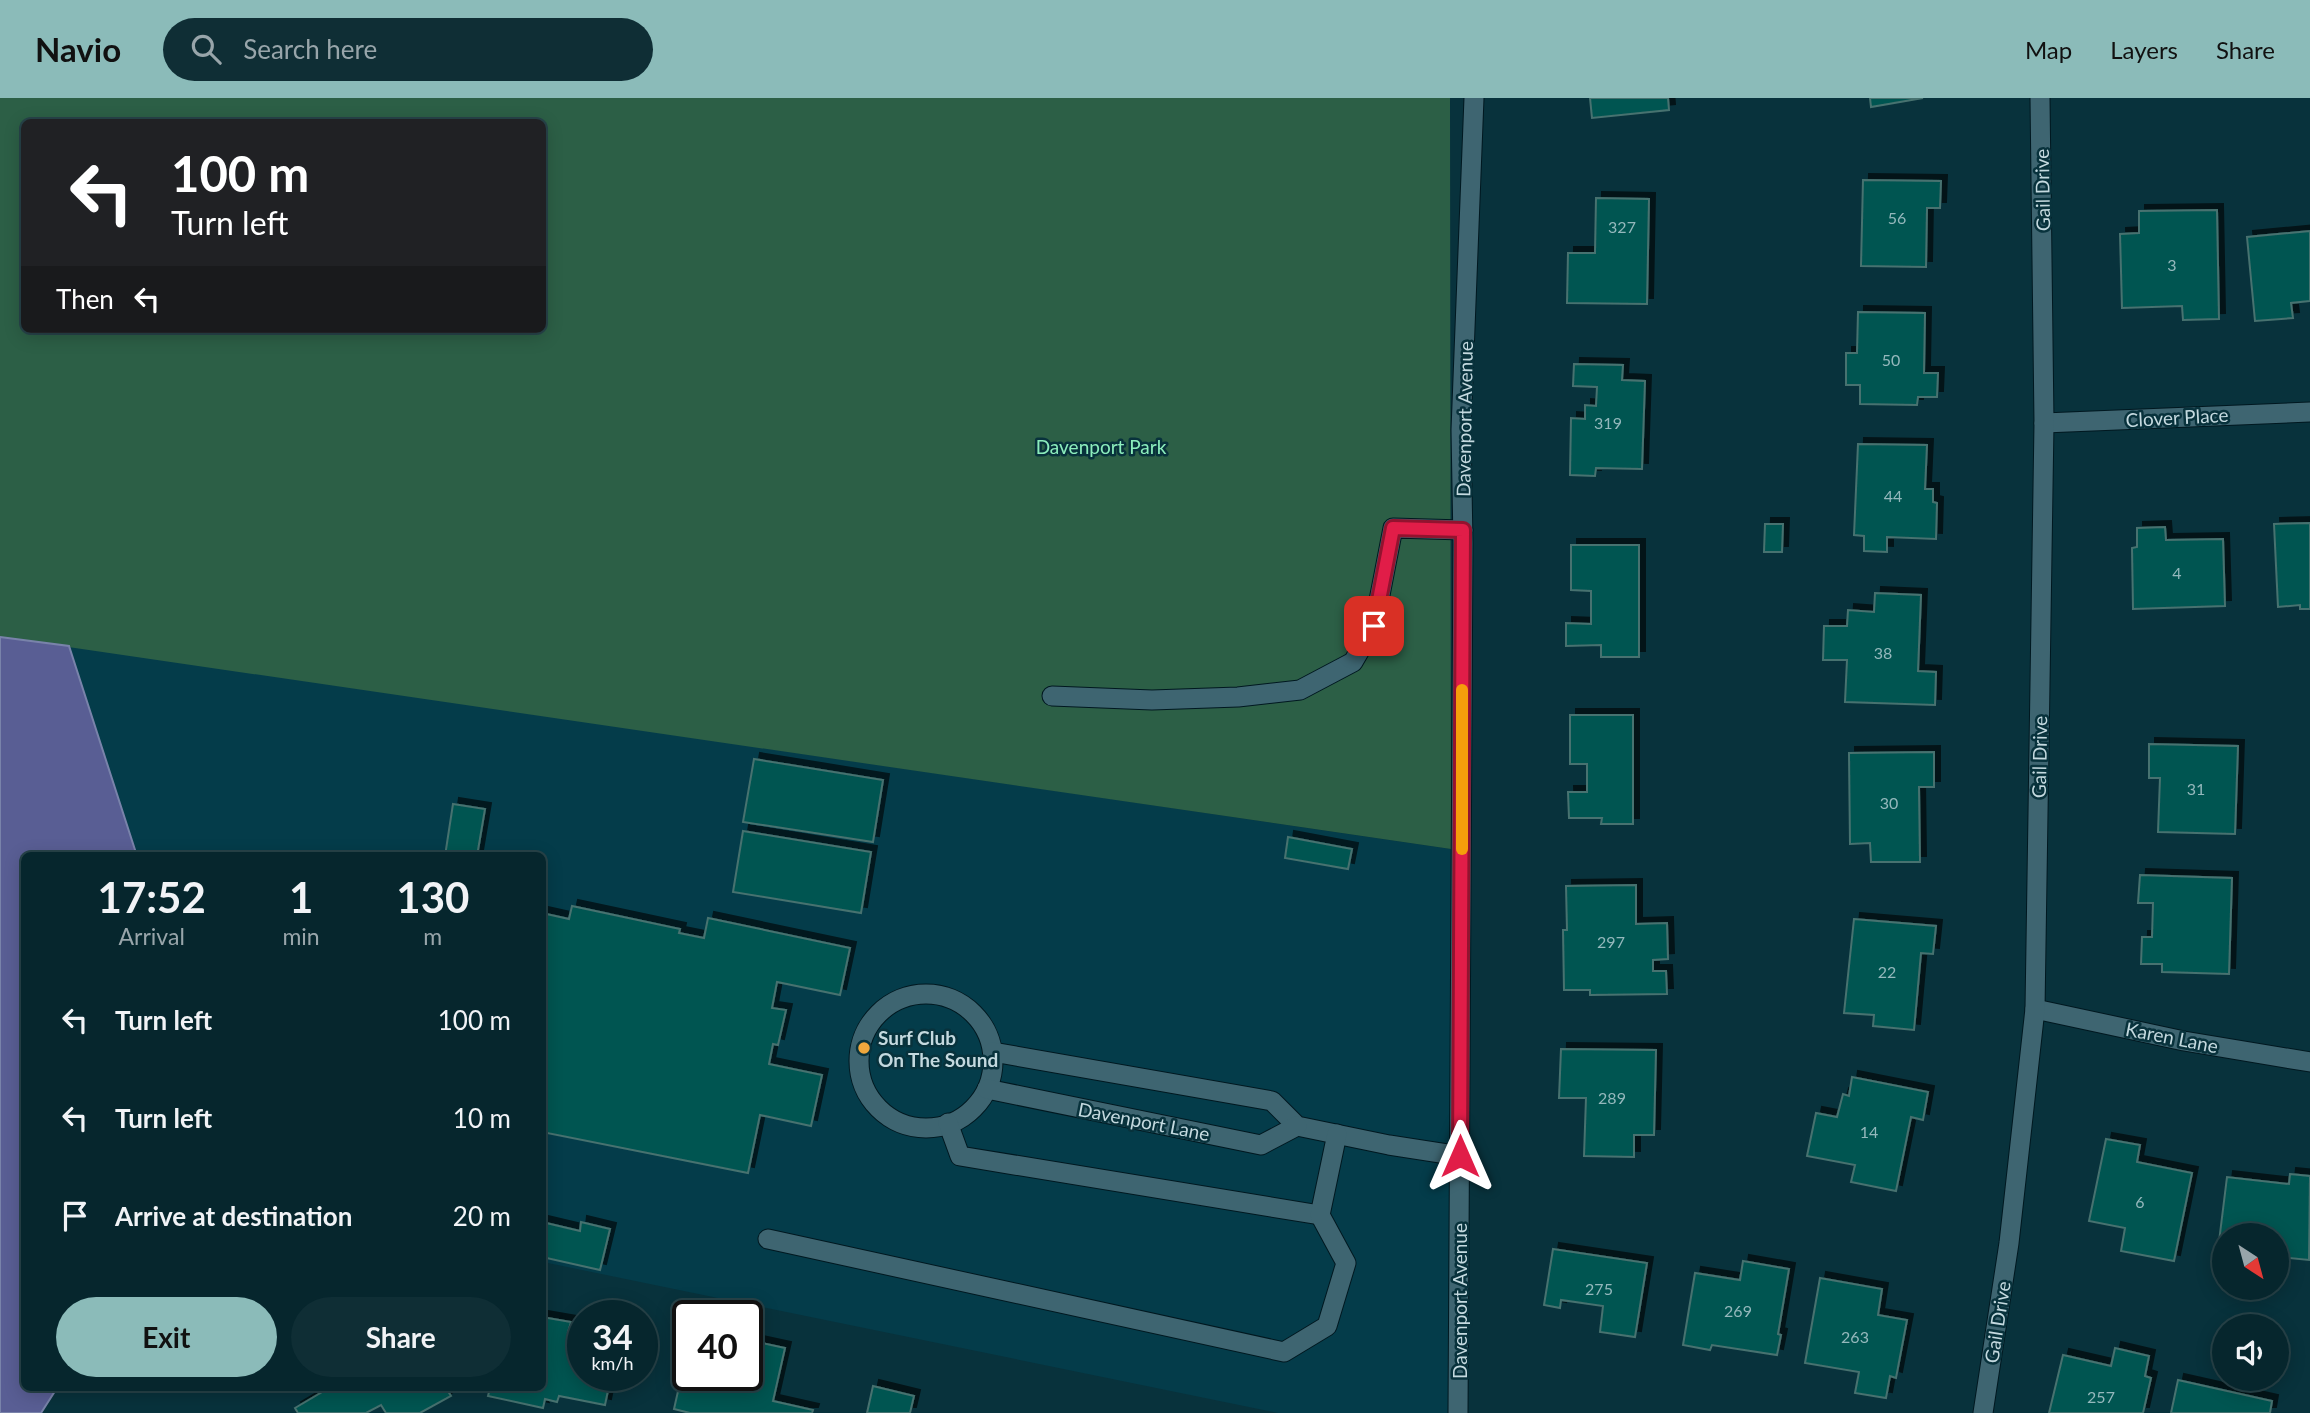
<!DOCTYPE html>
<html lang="en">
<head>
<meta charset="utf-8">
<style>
  :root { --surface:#06262d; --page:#0f2e35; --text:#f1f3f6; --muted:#98a5aa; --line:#274349; --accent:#8bbbb9 }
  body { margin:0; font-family:Lato,sans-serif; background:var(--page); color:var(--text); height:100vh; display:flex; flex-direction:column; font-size:26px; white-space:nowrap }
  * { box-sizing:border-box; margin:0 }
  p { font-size:23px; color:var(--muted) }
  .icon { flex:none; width:38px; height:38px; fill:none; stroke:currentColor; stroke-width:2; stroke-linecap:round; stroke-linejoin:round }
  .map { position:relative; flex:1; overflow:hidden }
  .side { position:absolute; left:21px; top:754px; width:525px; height:539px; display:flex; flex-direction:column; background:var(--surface); border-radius:10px; box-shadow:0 4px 18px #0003,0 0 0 2px var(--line) }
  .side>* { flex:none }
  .hud { position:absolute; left:21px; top:21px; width:525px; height:214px; border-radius:10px; box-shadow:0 4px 18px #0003,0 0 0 2px var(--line); background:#202124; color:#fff; overflow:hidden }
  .needle { width:46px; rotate:144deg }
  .controls { position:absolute; left:2212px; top:1125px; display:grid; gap:14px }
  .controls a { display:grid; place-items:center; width:77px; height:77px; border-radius:50%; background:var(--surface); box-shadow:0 4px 18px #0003,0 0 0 2px var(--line); font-size:35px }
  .speed { position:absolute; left:567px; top:1202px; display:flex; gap:14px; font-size:35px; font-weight:700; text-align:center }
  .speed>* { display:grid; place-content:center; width:91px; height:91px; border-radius:50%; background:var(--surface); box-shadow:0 4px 18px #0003,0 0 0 2px var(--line); line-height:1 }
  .speed small { font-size:18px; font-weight:400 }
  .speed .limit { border:4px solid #111; border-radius:10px; background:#fff; color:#111 }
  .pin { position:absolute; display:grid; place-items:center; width:60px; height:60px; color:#fff; margin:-30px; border-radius:14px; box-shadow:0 4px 10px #0006 }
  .me { position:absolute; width:77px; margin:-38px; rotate:0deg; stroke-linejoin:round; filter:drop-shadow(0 0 5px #0008) }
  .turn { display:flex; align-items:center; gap:24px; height:147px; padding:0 35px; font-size:32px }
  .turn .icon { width:91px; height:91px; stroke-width:2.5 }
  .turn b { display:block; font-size:49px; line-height:60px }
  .then { display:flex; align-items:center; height:66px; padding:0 35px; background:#0003; gap:14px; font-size:26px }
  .eta { display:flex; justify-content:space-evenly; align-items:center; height:119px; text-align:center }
  .eta b { font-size:42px; font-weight:700; line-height:49px }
  .button { display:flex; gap:14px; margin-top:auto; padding:14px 35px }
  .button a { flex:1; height:80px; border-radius:42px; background:var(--accent); color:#111; font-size:28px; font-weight:700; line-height:80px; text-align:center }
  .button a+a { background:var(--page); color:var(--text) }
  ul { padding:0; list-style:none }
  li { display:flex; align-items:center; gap:21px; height:98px; padding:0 35px }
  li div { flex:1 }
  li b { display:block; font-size:26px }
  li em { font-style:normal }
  header { display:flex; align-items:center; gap:42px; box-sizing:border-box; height:98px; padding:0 35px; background:var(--accent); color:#111 }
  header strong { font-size:33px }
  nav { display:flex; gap:38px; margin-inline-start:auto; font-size:24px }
  .search { width:490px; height:63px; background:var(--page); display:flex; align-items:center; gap:18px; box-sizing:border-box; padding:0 24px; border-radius:38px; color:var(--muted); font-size:26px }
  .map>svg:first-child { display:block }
  .built { fill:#043c4a }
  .green { fill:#2c5f46; fill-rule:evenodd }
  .water { fill:#595e94; stroke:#7983aa; stroke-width:2 }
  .building { fill:#025451; stroke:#47726f; stroke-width:2; filter:url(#shadow) }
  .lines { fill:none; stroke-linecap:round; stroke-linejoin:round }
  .service-casing { stroke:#001820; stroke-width:21 }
  .minor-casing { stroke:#001820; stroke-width:21 }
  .tertiary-casing { stroke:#001820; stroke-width:21 }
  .service { stroke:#3e6571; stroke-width:19 }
  .minor { stroke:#3e6571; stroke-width:19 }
  .tertiary { stroke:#3e6571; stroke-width:19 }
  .route-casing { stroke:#92132f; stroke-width:18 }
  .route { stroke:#e11d48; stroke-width:12 }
  .slow { stroke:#f59e0b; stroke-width:12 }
  .poi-dot { fill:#efa73d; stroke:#08323c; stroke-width:2.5 }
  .labels { text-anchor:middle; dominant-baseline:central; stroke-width:5; stroke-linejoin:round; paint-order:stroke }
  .number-label { font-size:16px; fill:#94b8bc }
  .street-label { font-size:19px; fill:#c4d9df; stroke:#08323c }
  .park-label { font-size:19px; fill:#8cedbc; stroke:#08323c }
  .poi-label { font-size:19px; font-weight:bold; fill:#c4d9df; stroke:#08323c; text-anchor:start }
</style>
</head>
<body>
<header>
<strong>Navio</strong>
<div class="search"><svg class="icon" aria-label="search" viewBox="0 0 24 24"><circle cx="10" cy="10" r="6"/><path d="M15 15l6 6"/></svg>Search here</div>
<nav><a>Map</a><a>Layers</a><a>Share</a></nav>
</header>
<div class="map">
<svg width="2310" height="1315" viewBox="0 0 2310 1315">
  <defs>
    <filter id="shadow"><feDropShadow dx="6" dy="-6" stdDeviation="0" flood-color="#0009"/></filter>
  </defs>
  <rect width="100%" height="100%" fill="#08323c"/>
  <polygon class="built" points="69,548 1451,751 1452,1315 1278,1315 543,1164 542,758 137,758"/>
  <path class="green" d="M0,0H1450L1451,751L0,539ZM24,24H542V231H24Z"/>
  <polygon class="water" points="0,539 69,548 137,758 24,758 24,1290 57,1290 41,1315 0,1315"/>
  <g class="building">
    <polygon points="1590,0 1668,0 1669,12 1592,20"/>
    <polygon points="1870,0 1923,0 1871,9"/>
    <polygon points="1863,82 1941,83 1940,110 1927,110 1926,169 1861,168"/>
    <polygon points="1596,100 1649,101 1647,206 1567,205 1568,155 1595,155"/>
    <polygon points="2217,112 2219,221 2183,222 2182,208 2122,210 2120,136 2139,135 2139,113"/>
    <polygon points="2310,133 2310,203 2291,205 2293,220 2255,223 2247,139"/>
    <polygon points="1858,214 1925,215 1924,275 1938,275 1937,299 1918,299 1917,307 1860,306 1860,287 1846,287 1846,255 1857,255"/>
    <polygon points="1574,266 1623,267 1622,282 1645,283 1642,371 1596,370 1595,378 1570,377 1571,320 1585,321 1585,307 1596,308 1597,289 1573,288"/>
    <polygon points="1858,346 1927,347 1925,391 1933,391 1933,404 1937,405 1936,441 1887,439 1887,454 1864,453 1864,438 1854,437"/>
    <polygon points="2310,425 2310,511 2300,511 2300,507 2278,509 2274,426"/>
    <polygon points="1765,426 1783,426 1782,454 1764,454"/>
    <polygon points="2165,429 2166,442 2223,441 2225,508 2133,511 2132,450 2137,449 2137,430"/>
    <polygon points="1571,447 1639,447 1639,559 1601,559 1601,547 1566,548 1566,525 1591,526 1591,493 1571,492"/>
    <polygon points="1875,495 1921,497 1918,573 1936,574 1935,607 1845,604 1847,562 1823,562 1824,528 1847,528 1848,512 1874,514"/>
    <polygon points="1570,617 1633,617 1633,726 1601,726 1602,720 1569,720 1568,694 1587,694 1587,666 1570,666"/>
    <polygon points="2149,646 2238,648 2235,736 2158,734 2160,680 2149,680"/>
    <polygon points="1934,654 1934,689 1919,689 1920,764 1871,764 1870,745 1850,746 1849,655"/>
    <polygon points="754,661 883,682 873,744 743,724"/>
    <polygon points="453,706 485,711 477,758 445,758"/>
    <polygon points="743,733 871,754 861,815 733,794"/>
    <polygon points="1288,739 1352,751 1348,771 1285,760"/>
    <polygon points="2140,777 2232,780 2229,876 2162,874 2162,866 2141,866 2142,839 2152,839 2153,805 2138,805"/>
    <polygon points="1636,787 1636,826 1667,825 1668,861 1653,862 1653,873 1666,873 1667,896 1590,897 1590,892 1564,892 1563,832 1567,832 1566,788"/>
    <polygon points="572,808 680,831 679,835 704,840 708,820 850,850 840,897 777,884 772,910 786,912 778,947 773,946 769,966 822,977 811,1028 760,1017 748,1075 542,1034 542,815 569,821"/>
    <polygon points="1854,821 1936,828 1933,856 1921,855 1914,932 1873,928 1874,917 1844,915"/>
    <polygon points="1561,951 1656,952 1654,1037 1634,1037 1634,1059 1584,1058 1586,1000 1559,1000"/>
    <polygon points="1852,979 1928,994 1923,1022 1911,1019 1896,1093 1851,1084 1855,1067 1807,1058 1816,1015 1837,1019 1843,996 1849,998"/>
    <polygon points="2106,1041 2140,1047 2137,1064 2192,1075 2174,1163 2121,1153 2125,1130 2089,1123"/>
    <polygon points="2290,1076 2310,1078 2309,1162 2279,1159 2277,1173 2277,1138 2224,1138 2224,1169 2216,1168 2227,1079 2289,1086"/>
    <polygon points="542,1124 580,1133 581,1124 610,1131 600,1172 542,1159"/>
    <polygon points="1553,1151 1647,1165 1635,1239 1600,1234 1603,1208 1561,1202 1560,1210 1544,1207"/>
    <polygon points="1743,1163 1789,1171 1778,1236 1781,1237 1777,1257 1712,1247 1710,1252 1683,1247 1695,1175 1740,1182"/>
    <polygon points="1820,1180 1882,1191 1878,1217 1907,1222 1896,1280 1890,1278 1886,1300 1855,1295 1859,1274 1805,1265"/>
    <polygon points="542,1219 571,1224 568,1234 583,1237 583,1278 611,1278 605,1307 559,1298 557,1304 545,1301 543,1310 488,1298 490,1290 542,1290"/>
    <polygon points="748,1242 785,1250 773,1303 813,1312 812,1315 690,1315 674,1311 688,1249 688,1278 747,1278"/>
    <polygon points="2115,1250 2149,1258 2145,1278 2151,1280 2143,1315 2049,1315 2063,1257 2111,1268"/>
    <polygon points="2178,1282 2272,1303 2270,1315 2171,1315"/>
    <polygon points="873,1288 914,1298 910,1315 867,1315"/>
    <polygon points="329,1290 446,1290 451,1298 420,1315 386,1315 381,1307 366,1315 298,1315 295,1310"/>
  </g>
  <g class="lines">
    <g class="service-casing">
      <g id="service">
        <polyline points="1052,598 1152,602 1238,599 1300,592 1353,564 1374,528 1393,430 1463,432"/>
        <circle cx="926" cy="963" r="67"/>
        <polyline points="993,954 1272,1003 1297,1028 1389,1047 1460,1058"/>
        <polyline points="987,991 1261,1047 1297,1028"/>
        <polyline points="948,1025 960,1058 1320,1117"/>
        <polyline points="768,1141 1284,1254 1327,1228 1346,1165 1320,1117 1337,1036"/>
      </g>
    </g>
    <g class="minor-casing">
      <g id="minor">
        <polyline points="2044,325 2310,314"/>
        <polyline points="2035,911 2184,943 2310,964"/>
        <polyline points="1983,1315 2009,1145 2035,911 2044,325 2040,0"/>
      </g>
    </g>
    <g class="tertiary-casing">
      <polyline id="tertiary" points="1458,1315 1463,445 1461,332 1474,0"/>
    </g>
    <use href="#service" class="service"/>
    <use href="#minor" class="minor"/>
    <use href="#tertiary" class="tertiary"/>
  </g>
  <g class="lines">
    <g class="route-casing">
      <polyline id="route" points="1374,528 1393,430 1463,432 1460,1058"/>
    </g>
    <use href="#route" class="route"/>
    <polyline class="slow" points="1462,751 1462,592"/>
  </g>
  <circle class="poi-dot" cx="864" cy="950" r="7"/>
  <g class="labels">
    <g class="number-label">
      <text x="1897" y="119">56</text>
      <text x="1622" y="128">327</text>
      <text x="2172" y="166">3</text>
      <text x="1891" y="261">50</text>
      <text x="1608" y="324">319</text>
      <text x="1893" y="397">44</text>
      <text x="2177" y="474">4</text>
      <text x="1883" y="554">38</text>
      <text x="2196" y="690">31</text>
      <text x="1889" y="704">30</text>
      <text x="1611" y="843">297</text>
      <text x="1887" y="873">22</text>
      <text x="1612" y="999">289</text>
      <text x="1869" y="1033">14</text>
      <text x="2140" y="1103">6</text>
      <text x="1599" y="1190">275</text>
      <text x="1738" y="1212">269</text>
      <text x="1855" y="1238">263</text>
      <text x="2101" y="1298">257</text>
    </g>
    <g class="street-label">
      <text transform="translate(2042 92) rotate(-91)">Gail Drive</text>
      <text transform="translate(2177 319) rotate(-3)">Clover Place</text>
      <text transform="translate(1464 321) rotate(-89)">Davenport Avenue</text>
      <text transform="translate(2039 659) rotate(-89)">Gail Drive</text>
      <text transform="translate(2172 939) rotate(11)">Karen Lane</text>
      <text transform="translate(1144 1023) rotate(11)">Davenport Lane</text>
      <text transform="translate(1459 1203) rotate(-90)">Davenport Avenue</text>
      <text transform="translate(1997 1224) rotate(-81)">Gail Drive</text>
    </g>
    <g class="park-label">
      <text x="1101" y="348">Davenport Park</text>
    </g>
    <g class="poi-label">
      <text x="878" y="939">Surf Club<tspan x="878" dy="22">On The Sound</tspan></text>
    </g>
  </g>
</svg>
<div class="controls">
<a><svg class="needle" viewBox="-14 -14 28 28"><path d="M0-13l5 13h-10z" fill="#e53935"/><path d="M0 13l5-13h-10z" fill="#98a5aa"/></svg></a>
<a><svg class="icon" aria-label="sound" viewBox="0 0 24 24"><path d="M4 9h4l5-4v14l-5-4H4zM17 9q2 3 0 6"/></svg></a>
</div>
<div class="speed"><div>34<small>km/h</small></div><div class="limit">40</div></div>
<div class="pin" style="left:1374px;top:528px;background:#d93025"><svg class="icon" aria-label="arrive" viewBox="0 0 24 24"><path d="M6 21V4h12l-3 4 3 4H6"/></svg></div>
<svg class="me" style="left:1460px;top:1058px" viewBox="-20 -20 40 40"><path d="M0-17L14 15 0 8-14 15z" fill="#e11d48" stroke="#fff" stroke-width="4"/></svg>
<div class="hud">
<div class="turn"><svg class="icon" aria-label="left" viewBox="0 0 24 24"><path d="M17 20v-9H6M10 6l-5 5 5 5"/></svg><div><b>100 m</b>Turn left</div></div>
<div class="then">Then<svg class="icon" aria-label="left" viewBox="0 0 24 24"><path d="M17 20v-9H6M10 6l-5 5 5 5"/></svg></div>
</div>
<section class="side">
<div class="eta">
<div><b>17:52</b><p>Arrival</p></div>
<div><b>1</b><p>min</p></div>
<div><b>130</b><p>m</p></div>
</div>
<ul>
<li><svg class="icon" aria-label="left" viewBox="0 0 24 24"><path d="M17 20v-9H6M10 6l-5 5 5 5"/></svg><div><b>Turn left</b></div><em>100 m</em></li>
<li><svg class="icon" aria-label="left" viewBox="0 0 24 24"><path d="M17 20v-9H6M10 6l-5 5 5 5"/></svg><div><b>Turn left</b></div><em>10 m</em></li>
<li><svg class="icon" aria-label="arrive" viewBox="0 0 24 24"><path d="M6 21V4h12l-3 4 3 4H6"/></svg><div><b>Arrive at destination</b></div><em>20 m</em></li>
</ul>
<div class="button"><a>Exit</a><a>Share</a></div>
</section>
</div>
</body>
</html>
